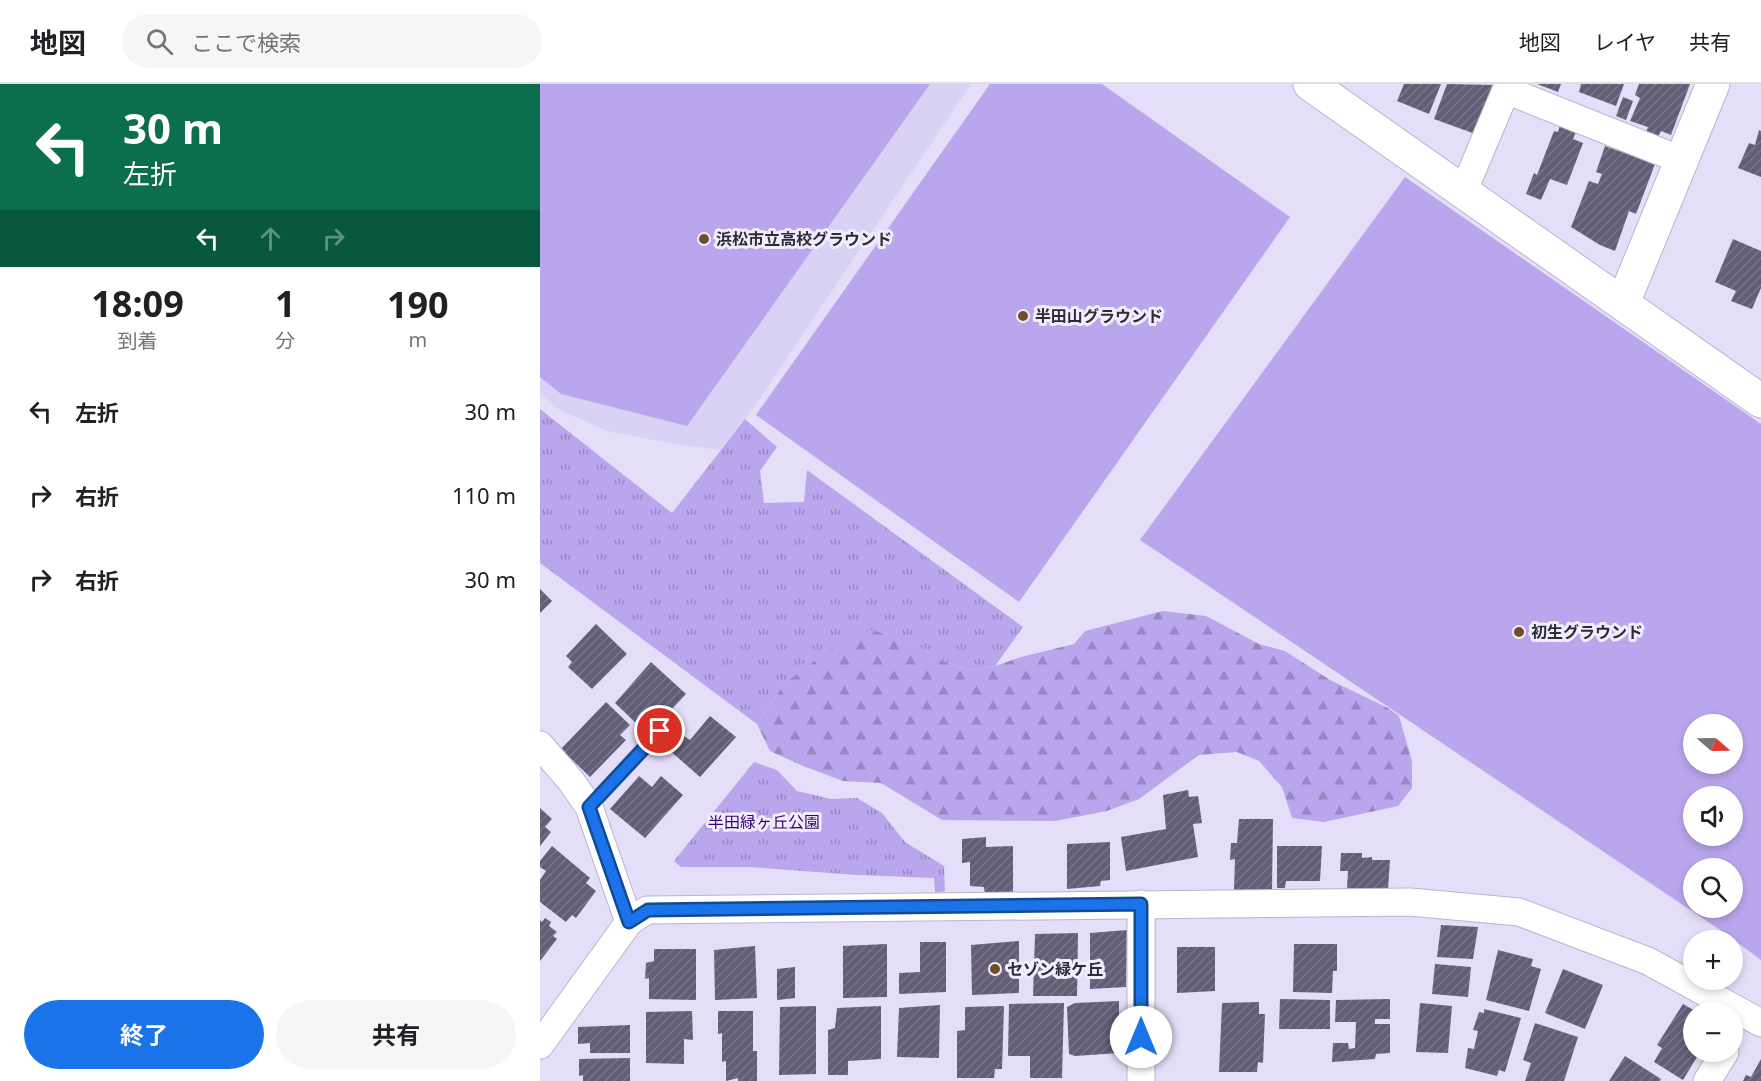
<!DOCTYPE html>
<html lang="ja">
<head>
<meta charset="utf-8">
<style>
  :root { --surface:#fff; --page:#f6f6f6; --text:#202124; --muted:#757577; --line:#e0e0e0; --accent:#1a73e8 }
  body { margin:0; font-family:"Noto Sans","Noto Sans JP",sans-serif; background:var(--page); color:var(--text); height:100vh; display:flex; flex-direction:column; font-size:22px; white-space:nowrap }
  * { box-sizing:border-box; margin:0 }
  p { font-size:20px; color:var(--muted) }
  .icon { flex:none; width:33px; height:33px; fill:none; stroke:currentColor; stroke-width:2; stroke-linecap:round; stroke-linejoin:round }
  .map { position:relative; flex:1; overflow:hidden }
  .side { display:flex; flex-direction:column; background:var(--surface); width:540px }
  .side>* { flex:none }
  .top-card { background:#0b6e4f; color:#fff; overflow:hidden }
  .needle { width:39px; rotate:110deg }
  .fabs { position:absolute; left:1143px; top:630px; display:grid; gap:12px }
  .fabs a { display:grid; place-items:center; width:60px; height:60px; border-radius:50%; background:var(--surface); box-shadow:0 3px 9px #0003; font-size:30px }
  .pin { position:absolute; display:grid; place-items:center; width:51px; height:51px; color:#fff; margin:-26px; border:3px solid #fff; border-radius:50%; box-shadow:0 2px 6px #0007 }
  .me { position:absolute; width:66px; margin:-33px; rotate:0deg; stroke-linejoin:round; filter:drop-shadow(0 0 4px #0008) }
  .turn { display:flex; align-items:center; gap:21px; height:126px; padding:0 24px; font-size:27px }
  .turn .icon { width:78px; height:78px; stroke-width:2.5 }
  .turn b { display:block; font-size:42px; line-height:51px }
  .lanes { display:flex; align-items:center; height:57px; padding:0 24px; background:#0003; justify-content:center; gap:30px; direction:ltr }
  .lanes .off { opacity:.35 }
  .eta { display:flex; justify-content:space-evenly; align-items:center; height:102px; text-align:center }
  .eta b { font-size:36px; font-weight:700; line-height:42px }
  .button { display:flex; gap:12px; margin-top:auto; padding:12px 24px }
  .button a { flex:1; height:69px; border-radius:36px; background:var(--accent); color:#fff; font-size:24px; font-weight:700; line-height:69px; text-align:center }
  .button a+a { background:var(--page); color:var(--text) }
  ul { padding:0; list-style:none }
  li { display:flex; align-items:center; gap:18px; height:84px; padding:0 24px }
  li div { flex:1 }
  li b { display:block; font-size:22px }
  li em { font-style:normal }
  header { display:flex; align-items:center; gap:36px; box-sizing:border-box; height:84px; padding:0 30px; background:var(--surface); border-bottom:2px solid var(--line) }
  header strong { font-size:28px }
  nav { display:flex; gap:33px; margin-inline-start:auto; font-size:21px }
  .search { width:420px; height:54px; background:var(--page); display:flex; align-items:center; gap:15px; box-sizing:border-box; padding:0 21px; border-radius:33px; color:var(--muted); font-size:22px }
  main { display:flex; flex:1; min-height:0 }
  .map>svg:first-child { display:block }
  .built { fill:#dad2f4 }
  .grass { fill:url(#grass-tufts) }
  .forest { fill:url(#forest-firs) }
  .garden { fill:#baa6ec; fill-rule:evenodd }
  .building { fill:url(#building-hatch) }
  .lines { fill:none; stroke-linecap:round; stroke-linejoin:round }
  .lane-casing { stroke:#bbb4cf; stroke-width:16 }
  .street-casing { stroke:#bbb4cf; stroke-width:29 }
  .secondary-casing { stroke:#bbb4cf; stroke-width:35 }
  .lane { stroke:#fff; stroke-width:14 }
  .street { stroke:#fff; stroke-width:27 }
  .secondary { stroke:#fff; stroke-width:33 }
  .route-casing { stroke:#114b97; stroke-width:15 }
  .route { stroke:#1a73e8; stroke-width:10 }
  .poi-dot { fill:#714d28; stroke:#f1edfe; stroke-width:2 }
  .labels { text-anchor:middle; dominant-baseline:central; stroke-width:6; stroke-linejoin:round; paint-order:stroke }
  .poi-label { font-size:16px; font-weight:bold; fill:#2e2b36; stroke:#f1edfe; text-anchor:start }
  .park-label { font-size:16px; fill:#37006d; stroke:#f1edfe }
</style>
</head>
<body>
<header>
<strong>地図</strong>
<div class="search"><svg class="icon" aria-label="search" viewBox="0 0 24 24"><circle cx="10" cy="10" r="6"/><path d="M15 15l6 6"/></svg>ここで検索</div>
<nav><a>地図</a><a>レイヤ</a><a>共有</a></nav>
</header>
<main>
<section class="side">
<div class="top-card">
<div class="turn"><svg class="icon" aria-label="left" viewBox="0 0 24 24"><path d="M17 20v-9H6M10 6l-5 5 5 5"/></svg><div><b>30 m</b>左折</div></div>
<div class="lanes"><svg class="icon" aria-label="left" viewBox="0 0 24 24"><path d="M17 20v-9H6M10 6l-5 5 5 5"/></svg><svg class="icon off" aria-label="ahead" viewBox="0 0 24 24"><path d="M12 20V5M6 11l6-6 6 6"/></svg><svg class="icon off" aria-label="right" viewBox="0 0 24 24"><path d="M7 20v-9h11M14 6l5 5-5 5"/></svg></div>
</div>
<div class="eta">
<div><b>18:09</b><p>到着</p></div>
<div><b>1</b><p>分</p></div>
<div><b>190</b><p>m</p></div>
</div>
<ul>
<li><svg class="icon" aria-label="left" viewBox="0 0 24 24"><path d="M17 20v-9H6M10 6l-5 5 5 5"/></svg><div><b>左折</b></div><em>30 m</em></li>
<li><svg class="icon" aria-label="right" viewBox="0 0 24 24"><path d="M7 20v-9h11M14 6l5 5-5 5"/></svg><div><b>右折</b></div><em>110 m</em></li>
<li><svg class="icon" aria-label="right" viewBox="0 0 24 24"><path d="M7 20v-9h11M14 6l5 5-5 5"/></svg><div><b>右折</b></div><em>30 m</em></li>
</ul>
<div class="button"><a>終了</a><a>共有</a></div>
</section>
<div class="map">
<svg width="1221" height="997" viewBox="0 0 1221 997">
  <defs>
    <pattern id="grass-tufts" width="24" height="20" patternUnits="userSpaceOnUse" patternTransform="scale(1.5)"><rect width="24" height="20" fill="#baa6ec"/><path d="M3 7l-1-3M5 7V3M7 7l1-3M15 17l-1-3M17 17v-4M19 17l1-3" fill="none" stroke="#9887c0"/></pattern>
    <pattern id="forest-firs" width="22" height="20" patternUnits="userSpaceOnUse" patternTransform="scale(1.5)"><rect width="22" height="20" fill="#baa6ec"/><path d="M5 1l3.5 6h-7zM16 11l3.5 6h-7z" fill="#9887c0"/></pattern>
    <pattern id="building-hatch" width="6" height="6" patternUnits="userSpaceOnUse" patternTransform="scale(1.5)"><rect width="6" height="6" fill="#635d75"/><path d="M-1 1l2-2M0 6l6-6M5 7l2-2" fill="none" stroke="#7a7688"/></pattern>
  </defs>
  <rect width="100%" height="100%" fill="#e5def9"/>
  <polygon class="built" points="0,0 431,0 213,325 180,366 134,360 67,347 18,325 0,310"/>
  <g class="grass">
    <polygon points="0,325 132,429 205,335 237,363 220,387 224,419 264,418 267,386 483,543 455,582 428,586 398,575 369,556 244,600 217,640 0,479"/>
    <polygon points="214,678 237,686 257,707 291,715 317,714 342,729 365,758 404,782 405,807 395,809 394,794 317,791 210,783 141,783 134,777"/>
  </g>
  <polygon class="forest" points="623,527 666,532 719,560 745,567 790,596 848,624 859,632 872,677 872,704 858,722 784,738 752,734 742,703 719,677 697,668 659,671 599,715 567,727 515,737 402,736 341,699 303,697 263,682 230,667 217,640 244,600 289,566 330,546 369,556 398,575 428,586 455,582 481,573 534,560 545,547"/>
  <g class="garden">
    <polygon points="0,0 390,0 147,342 21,310 0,293"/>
    <polygon points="450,0 562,0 750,133 479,518 216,331"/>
    <path d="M865,93L1221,340V876L1183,848L600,456ZM1154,640H1192V680H1154ZM1154,712H1192V752H1154ZM1192,784V824H1154V784Z"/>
  </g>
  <g class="building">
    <polygon points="864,0 901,0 889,30 857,17"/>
    <polygon points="907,0 954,1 938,51 894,35"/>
    <polygon points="997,0 1021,0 1018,8"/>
    <polygon points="1041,0 1084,0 1076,22 1039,8"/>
    <polygon points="1099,0 1150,0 1131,51 1121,47 1117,55 1105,50 1108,43 1090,37 1100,14 1095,11"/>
    <polygon points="1083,13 1093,17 1086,36 1076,32"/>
    <polygon points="1021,38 1037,45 1033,55 1043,59 1027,101 1010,95 1001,116 986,110 994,89 997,91 1014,47 1018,48"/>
    <polygon points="1219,46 1221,47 1221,93 1198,84 1209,59 1215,61"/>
    <polygon points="1065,62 1115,80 1096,130 1089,127 1075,167 1060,161 1031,143 1049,97 1058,100 1062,90 1056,88"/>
    <polygon points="1193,155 1221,167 1221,204 1212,225 1191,217 1196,207 1175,198"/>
    <polygon points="0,505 12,517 0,529"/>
    <polygon points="56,540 87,570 52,605 28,583 32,578 26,572"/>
    <polygon points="111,578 146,610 121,637 113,629 99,642 75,619"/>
    <polygon points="66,618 90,641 80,651 86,656 50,693 21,665"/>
    <polygon points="170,632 196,653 160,693 128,665 141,650 150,656"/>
    <polygon points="99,692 112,703 121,692 143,711 105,754 70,725"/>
    <polygon points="648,706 649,713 658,712 662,739 653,740 658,773 586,787 581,753 626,745 623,711"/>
    <polygon points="0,724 12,735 5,743 11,748 0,762"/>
    <polygon points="699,735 733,735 732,806 694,806 695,775 690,776 691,759 697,759"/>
    <polygon points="446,753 446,763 473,762 473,812 445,812 444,803 430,802 430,778 422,779 422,755"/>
    <polygon points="570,758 570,796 561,797 560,802 527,805 527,760"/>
    <polygon points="12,762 50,794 46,799 56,807 36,834 32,831 26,838 0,818 0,796 6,787 0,783 0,777"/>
    <polygon points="737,762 782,762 780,797 746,797 745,804 737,804"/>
    <polygon points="801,769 822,769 822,774 832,773 832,776 850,776 848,805 807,804 808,787 800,787"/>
    <polygon points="5,834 11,838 9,842 17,848 13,852 17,855 0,877 0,836 2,838"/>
    <polygon points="901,841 938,843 933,875 897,873"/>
    <polygon points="587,846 586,903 550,905 550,849"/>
    <polygon points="538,849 537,912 493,912 495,850"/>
    <polygon points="479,857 479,909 432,911 431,861"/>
    <polygon points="380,858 406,858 406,908 359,910 359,889 380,888"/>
    <polygon points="347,860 347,913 303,914 303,862"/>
    <polygon points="754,860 797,860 797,887 793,887 792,909 753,908"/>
    <polygon points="215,862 217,914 175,916 174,866"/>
    <polygon points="637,863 675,863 675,907 637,909"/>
    <polygon points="114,865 156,865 156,916 109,915 109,894 105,895 106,879 114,877"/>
    <polygon points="958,866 993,875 991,882 1001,885 989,927 946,916"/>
    <polygon points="895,880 931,883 928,913 892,910"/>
    <polygon points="255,883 255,914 237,916 237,885"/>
    <polygon points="1023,885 1063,901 1045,945 1005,929"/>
    <polygon points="740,915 790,916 790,945 739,945"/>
    <polygon points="850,915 850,935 835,935 835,940 850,940 850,969 836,970 835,975 792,978 793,959 808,959 809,965 815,964 816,938 795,938 796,916"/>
    <polygon points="579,917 579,933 584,933 583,952 579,952 579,969 535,972 529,970 527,923 535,919"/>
    <polygon points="719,918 719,930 725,930 723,979 718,978 717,988 679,988 682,919"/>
    <polygon points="524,919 522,994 490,994 490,972 468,972 469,920"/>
    <polygon points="880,919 912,922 908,969 876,968"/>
    <polygon points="1143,920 1157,928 1154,928 1154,968 1160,968 1143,996 1114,978 1122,964 1117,961"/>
    <polygon points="400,921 399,974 357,973 359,924"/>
    <polygon points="276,922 276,990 239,991 240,923"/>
    <polygon points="341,922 341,975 308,977 308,991 288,991 288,946 295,944 297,924"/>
    <polygon points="464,922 462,985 455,985 454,994 417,994 417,947 425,946 425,923"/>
    <polygon points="944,925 981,934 965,988 959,986 957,992 925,984 928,964 934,965 938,947 933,946 939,928 944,929"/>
    <polygon points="152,927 153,956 144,955 144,980 106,979 106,928"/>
    <polygon points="178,927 213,927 213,967 217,967 217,997 198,997 198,994 186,997 186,977 182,978 182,949 178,950"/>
    <polygon points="995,939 1038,953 1024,997 985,997 991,979 983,976"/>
    <polygon points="90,941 90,969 50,969 50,959 38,960 38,943"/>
    <polygon points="1085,972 1121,995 1120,997 1069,997"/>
    <polygon points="90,974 90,997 43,997 43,991 39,992 39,975"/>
    <polygon points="1221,975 1221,997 1203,997 1206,991 1211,993"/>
  </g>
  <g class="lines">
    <g class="lane-casing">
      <polyline id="lane" points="49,723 120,647"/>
    </g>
    <g class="street-casing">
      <g id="street">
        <polyline points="923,108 966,6 1141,76"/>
        <polyline points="0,661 31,697 49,723 89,838"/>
        <polyline points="0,961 89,838 107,826 870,818 979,828 1108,877 1221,939"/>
        <polyline points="601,997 601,820"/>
        <polyline points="1167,997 1185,968"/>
      </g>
    </g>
    <g class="secondary-casing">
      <g id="secondary">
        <polyline points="770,0 1221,317"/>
        <polyline points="1083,219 1173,0"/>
      </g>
    </g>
    <use href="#lane" class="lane"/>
    <use href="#street" class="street"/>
    <use href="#secondary" class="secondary"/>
  </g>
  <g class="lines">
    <g class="route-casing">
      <polyline id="route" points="120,647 49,723 89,838 108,826 601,820 601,953"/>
    </g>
    <use href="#route" class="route"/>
  </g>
  <g class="poi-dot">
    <circle cx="164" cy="155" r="6"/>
    <circle cx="483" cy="232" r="6"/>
    <circle cx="979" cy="548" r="6"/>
    <circle cx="455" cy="885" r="6"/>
  </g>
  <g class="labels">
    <g class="poi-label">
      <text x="176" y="155">浜松市立高校グラウンド</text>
      <text x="495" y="232">半田山グラウンド</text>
      <text x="991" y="548">初生グラウンド</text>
      <text x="467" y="885">セゾン緑ケ丘</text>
    </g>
    <g class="park-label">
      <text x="224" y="738">半田緑ヶ丘公園</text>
    </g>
  </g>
</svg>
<div class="fabs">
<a><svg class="needle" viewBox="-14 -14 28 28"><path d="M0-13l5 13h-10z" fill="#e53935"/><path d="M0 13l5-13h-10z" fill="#757577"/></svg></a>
<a><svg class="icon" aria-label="sound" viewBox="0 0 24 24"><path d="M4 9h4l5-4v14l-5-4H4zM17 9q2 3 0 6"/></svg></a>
<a><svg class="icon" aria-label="search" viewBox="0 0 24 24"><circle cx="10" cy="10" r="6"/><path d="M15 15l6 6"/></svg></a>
<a>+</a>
<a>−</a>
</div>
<div class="pin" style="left:120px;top:647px;background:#d93025"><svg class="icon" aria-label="arrive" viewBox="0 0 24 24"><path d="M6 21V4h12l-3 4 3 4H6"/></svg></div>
<svg class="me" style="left:601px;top:953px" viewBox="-20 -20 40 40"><circle r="19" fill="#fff"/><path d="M0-13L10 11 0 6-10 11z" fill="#1a73e8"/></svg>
</div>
</main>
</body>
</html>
